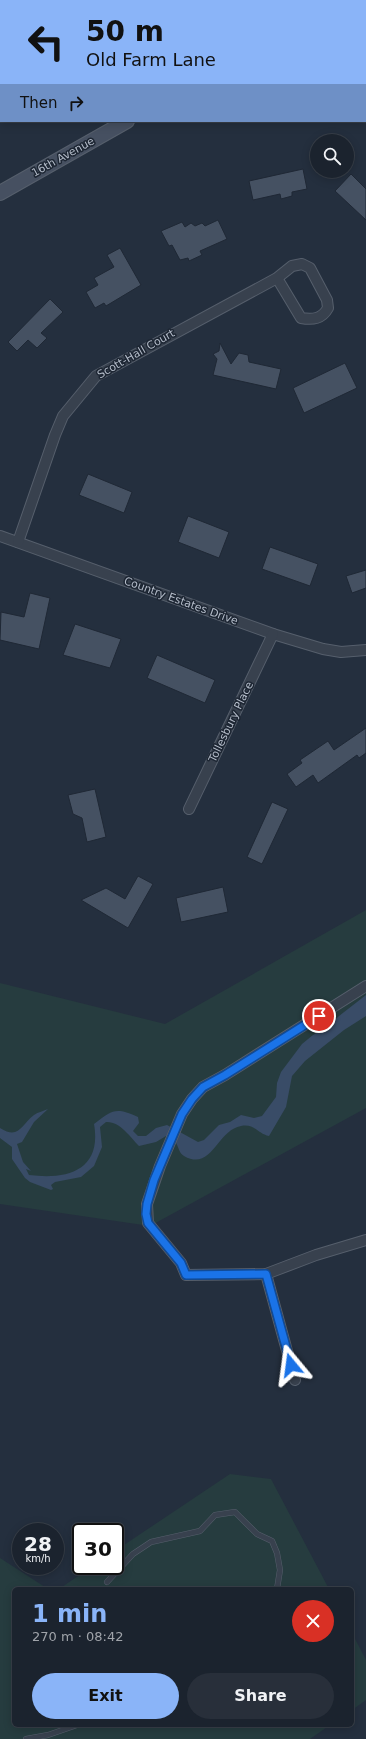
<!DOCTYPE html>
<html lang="en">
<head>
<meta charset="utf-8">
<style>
  :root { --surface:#1b232e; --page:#282f3a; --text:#f1f3f6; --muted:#a0a4aa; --line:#39404a; --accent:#8ab4f8 }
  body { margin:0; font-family:"DejaVu Sans",sans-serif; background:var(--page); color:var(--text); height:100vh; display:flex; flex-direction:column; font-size:15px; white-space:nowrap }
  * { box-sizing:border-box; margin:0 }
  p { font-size:13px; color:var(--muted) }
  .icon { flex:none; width:22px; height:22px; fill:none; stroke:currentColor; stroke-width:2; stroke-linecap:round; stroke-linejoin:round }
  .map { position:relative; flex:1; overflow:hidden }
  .side { position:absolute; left:12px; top:1587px; width:342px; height:140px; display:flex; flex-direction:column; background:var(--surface); border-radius:6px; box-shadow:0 2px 10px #0003,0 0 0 1px var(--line) }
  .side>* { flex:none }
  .guide { position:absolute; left:0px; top:0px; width:366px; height:122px; box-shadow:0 2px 10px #0003,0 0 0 1px var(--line); background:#8ab4f8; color:#111; overflow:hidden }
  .buttons { position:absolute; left:310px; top:134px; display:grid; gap:8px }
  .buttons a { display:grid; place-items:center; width:44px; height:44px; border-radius:50%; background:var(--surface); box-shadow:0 2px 10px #0003,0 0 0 1px var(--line); font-size:20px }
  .speed { position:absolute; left:12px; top:1523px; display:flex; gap:8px; font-size:20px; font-weight:700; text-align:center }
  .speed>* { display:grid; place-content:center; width:52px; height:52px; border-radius:50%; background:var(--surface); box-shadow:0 2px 10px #0003,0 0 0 1px var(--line); line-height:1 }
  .speed small { font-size:10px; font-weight:400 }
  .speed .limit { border:2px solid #111; border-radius:6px; background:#fff; color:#111 }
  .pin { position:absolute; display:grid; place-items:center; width:34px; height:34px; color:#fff; margin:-17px; border:2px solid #fff; border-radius:50%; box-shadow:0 1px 4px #0007 }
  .me { position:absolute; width:44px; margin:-22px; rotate:344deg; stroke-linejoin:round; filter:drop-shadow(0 0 3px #0008) }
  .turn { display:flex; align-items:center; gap:14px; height:84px; padding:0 20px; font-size:18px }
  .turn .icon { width:52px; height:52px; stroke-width:2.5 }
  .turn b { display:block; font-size:28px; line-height:34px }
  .then { display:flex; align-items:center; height:38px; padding:0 20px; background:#0003; gap:8px; font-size:15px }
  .round { display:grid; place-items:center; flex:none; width:42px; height:42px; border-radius:21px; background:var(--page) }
  .head { display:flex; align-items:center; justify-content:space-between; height:68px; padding:0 20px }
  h1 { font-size:24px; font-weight:700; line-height:30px; color:var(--accent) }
  .action { display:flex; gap:8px; margin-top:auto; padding:8px 20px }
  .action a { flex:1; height:46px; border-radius:24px; background:var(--accent); color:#111; font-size:16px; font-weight:700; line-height:46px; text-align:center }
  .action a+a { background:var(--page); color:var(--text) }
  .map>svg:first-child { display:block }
  .green { fill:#263c3f }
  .water { fill:#394c67 }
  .building { fill:#455162; stroke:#1f2835 }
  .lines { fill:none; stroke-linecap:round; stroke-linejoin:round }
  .service-casing { stroke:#565f6c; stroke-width:6 }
  .minor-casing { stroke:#565f6c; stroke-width:12 }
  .secondary-casing { stroke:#565f6c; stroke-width:16 }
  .service { stroke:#38414e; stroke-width:5 }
  .minor { stroke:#38414e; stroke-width:10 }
  .secondary { stroke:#465061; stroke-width:14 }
  .route-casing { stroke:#114b97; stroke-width:10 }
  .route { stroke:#1a73e8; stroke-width:7 }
  .labels { text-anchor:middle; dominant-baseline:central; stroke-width:3; stroke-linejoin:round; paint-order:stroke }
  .street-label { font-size:11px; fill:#b4bcc9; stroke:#1d2633 }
</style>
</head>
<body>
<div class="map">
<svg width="366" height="1739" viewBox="0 0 366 1739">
  <rect width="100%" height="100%" fill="#242f3e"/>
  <g class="green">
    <polygon points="366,910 366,1108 150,1226 0,1204 0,983 165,1024"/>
    <polygon points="230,1474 271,1479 329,1589 59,1589 93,1566 115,1566 115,1551"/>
    <polygon points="0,1558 48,1589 14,1589 14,1725 330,1725 310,1739 0,1739"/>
    <polygon points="352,1633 366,1660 366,1700 352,1710"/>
  </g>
  <path class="water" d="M366,995V1016L344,1030L305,1061L292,1076L286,1107L269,1136C258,1134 254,1123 241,1126C217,1130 212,1172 184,1156C179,1153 179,1148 176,1143C174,1141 169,1138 166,1136L156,1142L139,1146C130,1137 120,1121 106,1122L100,1127L102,1147L94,1166L81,1177L55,1182L51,1185L53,1189L51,1190L30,1182L25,1178L12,1159V1147L0,1138V1128C19,1140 21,1125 34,1115C38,1112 44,1111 48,1109L34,1122L22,1142L17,1144L23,1162L31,1171L26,1169L29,1175C68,1180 102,1170 94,1124C113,1110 115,1107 138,1117L139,1123L133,1131L138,1136H146L156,1128L167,1125L198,1142L204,1140L219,1125L230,1122L241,1115L254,1118L262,1116L276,1097L277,1083L281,1072L302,1044L313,1035L326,1028L339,1016Z"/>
  <g class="building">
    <polygon points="303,169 307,189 292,192 292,196 281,199 280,194 253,200 249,181"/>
    <polygon points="351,174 366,189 366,220 335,191"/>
    <polygon points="218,220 227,239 200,251 202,255 189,261 188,258 180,260 172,245 169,246 161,231 182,222 185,227 191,223 195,226 202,223 205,226"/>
    <polygon points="120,248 141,285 106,306 104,303 95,308 86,292 98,285 94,278 114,267 107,255"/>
    <polygon points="50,299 63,312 41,333 47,338 37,348 28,340 17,351 8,342"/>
    <polygon points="220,343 231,364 239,353 248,355 249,362 281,369 276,389 213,375 217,359 213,354 219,351"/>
    <polygon points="345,363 357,388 304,413 293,388"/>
    <polygon points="88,474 132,492 124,513 79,495"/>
    <polygon points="188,516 229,532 219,558 178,542"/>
    <polygon points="270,547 318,564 310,586 262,569"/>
    <polygon points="366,570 366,588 352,593 346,576"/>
    <polygon points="30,593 50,598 39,649 0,640 1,612 24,617"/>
    <polygon points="75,624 121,639 110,668 63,655"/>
    <polygon points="157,655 215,680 205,703 147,678"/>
    <polygon points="366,728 366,753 359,758 357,755 318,783 313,775 296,787 287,774 302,763 300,760 328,741 334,750"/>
    <polygon points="95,789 106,837 87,842 82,818 73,814 68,795"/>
    <polygon points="272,802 288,809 262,864 247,857"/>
    <polygon points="138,876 153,884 128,928 81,900 106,888 125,899"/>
    <polygon points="223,887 228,912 181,922 176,898"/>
  </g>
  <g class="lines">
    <g class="service-casing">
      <g id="service">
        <polyline points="107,1582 133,1554 151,1542 200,1531 215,1515 235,1512 257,1534 272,1541 277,1553 280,1570 277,1589"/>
        <polyline points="26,1739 48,1735 77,1725"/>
      </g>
    </g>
    <g class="minor-casing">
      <g id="minor">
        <polyline points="45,1 46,0"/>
        <polyline points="0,26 1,25"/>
        <polyline points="0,536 273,634 323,649 341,652 366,650"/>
        <path d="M18,542L55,435L63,416L96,376L277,278L301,318C313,320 322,319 328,308L327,300L310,268L302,264L292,266L277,278"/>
        <polyline points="189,809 273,634"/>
        <polyline points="366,986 225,1075 203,1087 192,1099 182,1114 160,1166 147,1204 148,1223 181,1263 186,1275 266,1274 316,1255 366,1240"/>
        <polyline points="266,1274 295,1380"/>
      </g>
    </g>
    <g class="secondary-casing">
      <g id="secondary">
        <polyline points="321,1 323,0"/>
        <polyline points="365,2 366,1"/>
        <polyline points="0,193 127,121"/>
      </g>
    </g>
    <use href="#service" class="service"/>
    <use href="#minor" class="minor"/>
    <use href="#secondary" class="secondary"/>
  </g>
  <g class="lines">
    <g class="route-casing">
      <polyline id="route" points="291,1365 266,1274 186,1275 181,1263 148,1223 146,1214 147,1204 154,1180 182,1114 192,1099 203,1087 225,1075 319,1016"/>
    </g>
    <use href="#route" class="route"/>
  </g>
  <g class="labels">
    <g class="street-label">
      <text transform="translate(63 157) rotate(-29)">16th Avenue</text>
      <text transform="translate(136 354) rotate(-30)">Scott-Hall Court</text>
      <text transform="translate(181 601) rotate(20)">Country Estates Drive</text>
      <text transform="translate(231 722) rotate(-64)">Tollesbury Place</text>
    </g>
  </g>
</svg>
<div class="buttons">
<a><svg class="icon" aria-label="search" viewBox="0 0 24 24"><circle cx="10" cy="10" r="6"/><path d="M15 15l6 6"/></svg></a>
</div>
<div class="speed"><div>28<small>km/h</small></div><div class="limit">30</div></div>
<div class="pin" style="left:319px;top:1016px;background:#d93025"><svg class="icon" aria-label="arrive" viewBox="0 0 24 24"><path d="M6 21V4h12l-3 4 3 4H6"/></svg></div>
<svg class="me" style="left:291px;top:1365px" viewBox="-20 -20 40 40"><path d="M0-17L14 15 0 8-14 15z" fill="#1a73e8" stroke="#fff" stroke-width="4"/></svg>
<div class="guide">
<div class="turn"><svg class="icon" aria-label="left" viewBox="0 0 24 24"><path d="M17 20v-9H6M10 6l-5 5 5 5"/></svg><div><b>50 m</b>Old Farm Lane</div></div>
<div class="then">Then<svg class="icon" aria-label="right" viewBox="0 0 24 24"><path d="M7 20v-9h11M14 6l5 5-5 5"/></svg></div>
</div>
<section class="side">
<div class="head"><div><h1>1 min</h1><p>270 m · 08:42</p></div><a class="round" style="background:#d93025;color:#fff"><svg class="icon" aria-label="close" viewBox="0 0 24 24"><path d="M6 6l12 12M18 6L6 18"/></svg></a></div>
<div class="action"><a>Exit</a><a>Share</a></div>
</section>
</div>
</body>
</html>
